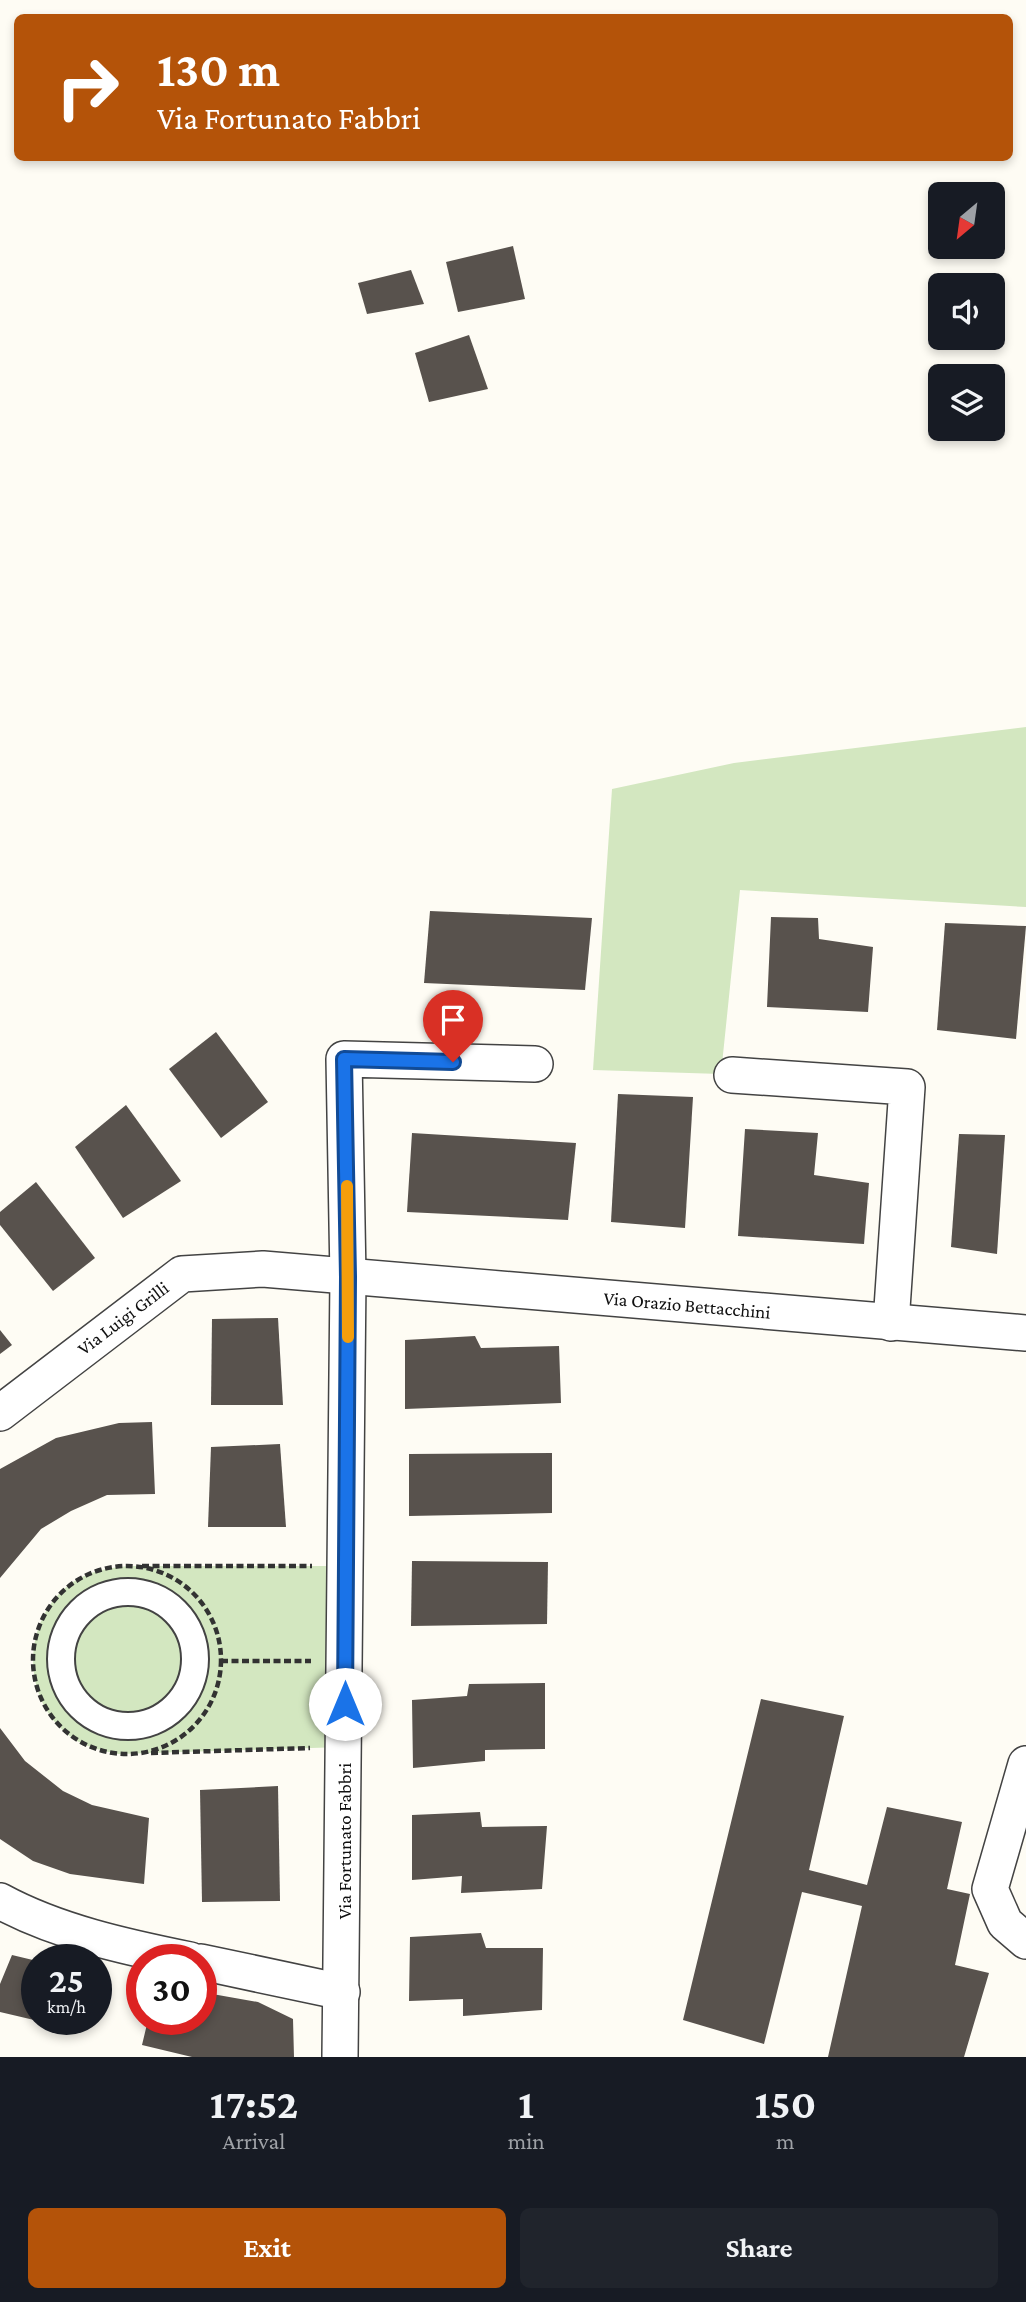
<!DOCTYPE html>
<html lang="en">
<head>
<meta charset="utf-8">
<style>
  :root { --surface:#171b24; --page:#20242c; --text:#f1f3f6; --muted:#9ea1a6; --accent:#b45309 }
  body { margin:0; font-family:"Crimson Pro",serif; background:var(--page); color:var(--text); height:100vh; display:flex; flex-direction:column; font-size:26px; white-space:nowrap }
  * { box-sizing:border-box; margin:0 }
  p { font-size:23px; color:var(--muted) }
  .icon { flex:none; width:38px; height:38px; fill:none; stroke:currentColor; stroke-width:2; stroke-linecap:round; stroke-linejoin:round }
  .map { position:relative; height:2057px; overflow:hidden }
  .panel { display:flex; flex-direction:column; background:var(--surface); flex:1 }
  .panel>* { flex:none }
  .top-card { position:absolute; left:14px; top:14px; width:999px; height:147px; border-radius:10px; box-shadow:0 4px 10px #0003; background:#b45309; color:#fff; overflow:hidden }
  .needle { width:46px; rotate:209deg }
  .tools { position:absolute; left:928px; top:182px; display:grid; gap:14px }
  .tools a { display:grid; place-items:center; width:77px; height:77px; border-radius:10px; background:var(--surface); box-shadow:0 4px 10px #0003; font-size:35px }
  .speed { position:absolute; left:21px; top:1944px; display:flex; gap:14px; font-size:35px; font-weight:700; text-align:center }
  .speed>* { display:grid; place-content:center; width:91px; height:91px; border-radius:50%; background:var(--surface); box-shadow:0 4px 10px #0003; line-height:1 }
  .speed small { font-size:18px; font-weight:400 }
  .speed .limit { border:10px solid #d22; background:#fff; color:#111 }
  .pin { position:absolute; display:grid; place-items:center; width:60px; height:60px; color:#fff; margin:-72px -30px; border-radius:50% 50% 50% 0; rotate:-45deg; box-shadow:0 0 7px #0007 }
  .pin .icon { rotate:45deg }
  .me { position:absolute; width:77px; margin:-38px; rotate:0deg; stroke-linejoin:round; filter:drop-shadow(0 0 5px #0008) }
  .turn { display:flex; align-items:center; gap:24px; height:147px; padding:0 28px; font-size:32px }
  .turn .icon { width:91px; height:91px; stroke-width:2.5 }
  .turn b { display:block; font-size:49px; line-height:60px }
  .eta { display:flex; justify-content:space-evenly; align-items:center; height:119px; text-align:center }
  .eta b { font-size:42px; font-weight:700; line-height:49px }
  .action { display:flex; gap:14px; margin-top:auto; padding:14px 28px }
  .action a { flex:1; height:80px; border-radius:10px; background:var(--accent); color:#fff; font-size:28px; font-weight:700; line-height:80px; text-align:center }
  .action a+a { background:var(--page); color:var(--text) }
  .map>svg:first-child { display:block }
  .green { fill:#d3e7c0 }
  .building { fill:#58524d }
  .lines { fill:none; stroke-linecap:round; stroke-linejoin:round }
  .pedestrian-casing { stroke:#434343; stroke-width:30 }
  .minor-casing { stroke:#434343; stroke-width:38 }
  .path { stroke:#323232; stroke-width:4.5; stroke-dasharray:7 3.5; stroke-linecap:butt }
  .pedestrian { stroke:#fff; stroke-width:26 }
  .minor { stroke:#fff; stroke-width:35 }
  .route-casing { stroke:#114b97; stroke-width:18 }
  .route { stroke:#1a73e8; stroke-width:12 }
  .slow { stroke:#f59e0b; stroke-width:12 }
  .labels { text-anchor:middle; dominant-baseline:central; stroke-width:7; stroke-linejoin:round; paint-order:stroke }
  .street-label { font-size:19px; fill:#101010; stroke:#fff }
</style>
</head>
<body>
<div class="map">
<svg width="1026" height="2057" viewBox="0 0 1026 2057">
  <rect width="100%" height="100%" fill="#fefcf4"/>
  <g class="green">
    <polygon points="1026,727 1026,907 740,890 721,1074 593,1070 612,789 734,763"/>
    <path d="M128,1566H346L344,1747L118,1754C104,1751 90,1748 77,1741C17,1705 19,1611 80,1578C95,1570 111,1568 128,1566Z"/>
  </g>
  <g class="building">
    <polygon points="513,246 525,299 458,312 446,262"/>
    <polygon points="411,270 424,304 367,314 358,283"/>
    <polygon points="469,335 488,389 429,402 415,353"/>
    <polygon points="430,911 592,918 585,990 424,983"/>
    <polygon points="771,917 818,918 819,939 873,947 868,1012 767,1007"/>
    <polygon points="945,923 1026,926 1016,1039 937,1030"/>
    <polygon points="216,1032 268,1102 221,1138 169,1069"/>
    <polygon points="618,1094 693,1097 685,1228 611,1222"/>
    <polygon points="126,1105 181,1181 123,1218 75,1147"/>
    <polygon points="745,1129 818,1133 814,1175 869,1183 864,1244 738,1236"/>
    <polygon points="412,1133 576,1143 568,1220 407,1212"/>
    <polygon points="959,1134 1005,1135 997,1254 951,1247"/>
    <polygon points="36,1182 95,1258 53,1291 0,1225 0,1212"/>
    <polygon points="278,1318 283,1405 211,1405 212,1319"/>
    <polygon points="0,1330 12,1345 0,1354"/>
    <polygon points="475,1336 481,1348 559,1346 561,1403 405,1409 405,1340"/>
    <polygon points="152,1422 155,1494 107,1495 71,1511 41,1529 0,1578 0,1469 56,1438 119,1423"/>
    <polygon points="280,1444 286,1527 208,1527 211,1447"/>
    <polygon points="552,1453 552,1513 409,1516 409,1454"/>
    <polygon points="412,1561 548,1562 547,1624 411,1626"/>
    <polygon points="545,1683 545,1749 485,1750 485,1761 413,1768 412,1700 467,1696 469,1684"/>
    <polygon points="761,1699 844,1716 809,1870 867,1885 887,1807 962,1822 947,1889 970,1894 955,1965 989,1973 964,2057 828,2057 862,1906 802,1892 764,2044 683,2020"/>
    <polygon points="0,1728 25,1761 63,1791 92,1805 149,1818 144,1884 70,1874 33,1861 0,1839"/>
    <polygon points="278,1786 280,1901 202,1902 200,1790"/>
    <polygon points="480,1812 482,1827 547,1826 542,1889 461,1893 462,1876 412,1880 412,1815"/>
    <polygon points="481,1933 486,1948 543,1948 542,2010 463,2016 463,1999 409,2001 410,1937"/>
    <polygon points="12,1955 37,1961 37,2020 83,2020 81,2031 0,2012 0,1984"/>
    <polygon points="201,1992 258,2002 293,2019 294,2057 192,2057 142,2045 148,2020 201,2020"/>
  </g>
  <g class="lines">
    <g class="pedestrian-casing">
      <circle id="pedestrian" cx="128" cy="1659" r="67"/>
    </g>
    <g class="minor-casing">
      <g id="minor">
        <polyline points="732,1075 907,1087 891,1323"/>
        <polyline points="0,1413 182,1274 263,1269 1026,1333"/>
        <polyline points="1026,1764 990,1889 1005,1923 1026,1941"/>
        <path d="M0,1901C57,1932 126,1947 190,1960"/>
        <polyline points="201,1962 342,1992"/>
        <polyline points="340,2057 348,1277 344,1059 535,1064"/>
      </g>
    </g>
    <g class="path">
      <polyline points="142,1566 312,1566"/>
      <circle cx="127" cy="1660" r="94"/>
      <polyline points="221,1661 311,1661"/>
      <polyline points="151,1753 310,1748"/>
    </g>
    <use href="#pedestrian" class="pedestrian"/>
    <use href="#minor" class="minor"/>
  </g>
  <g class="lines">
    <g class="route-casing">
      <polyline id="route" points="345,1704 348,1277 344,1059 453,1062"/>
    </g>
    <use href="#route" class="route"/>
    <polyline class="slow" points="347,1186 348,1337"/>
  </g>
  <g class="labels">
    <g class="street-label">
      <text transform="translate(687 1305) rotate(5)">Via Orazio Bettacchini</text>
      <text transform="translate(123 1318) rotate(-37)">Via Luigi Grilli</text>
      <text transform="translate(344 1841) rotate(-90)">Via Fortunato Fabbri</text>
    </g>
  </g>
</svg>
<div class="tools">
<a><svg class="needle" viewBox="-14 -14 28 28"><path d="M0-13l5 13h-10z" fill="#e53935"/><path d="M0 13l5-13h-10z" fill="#9ea1a6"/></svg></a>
<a><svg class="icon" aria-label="sound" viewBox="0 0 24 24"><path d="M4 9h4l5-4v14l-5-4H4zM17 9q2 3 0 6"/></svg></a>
<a><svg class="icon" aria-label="layers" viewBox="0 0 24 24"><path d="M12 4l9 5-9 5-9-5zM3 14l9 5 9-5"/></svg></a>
</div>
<div class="speed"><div>25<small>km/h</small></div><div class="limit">30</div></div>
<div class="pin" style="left:453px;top:1062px;background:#d93025"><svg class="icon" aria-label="arrive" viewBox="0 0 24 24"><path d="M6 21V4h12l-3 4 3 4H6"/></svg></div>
<svg class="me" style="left:345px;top:1704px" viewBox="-20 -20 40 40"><circle r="19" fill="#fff"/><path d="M0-13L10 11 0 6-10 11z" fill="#1a73e8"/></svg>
<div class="top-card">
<div class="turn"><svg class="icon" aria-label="right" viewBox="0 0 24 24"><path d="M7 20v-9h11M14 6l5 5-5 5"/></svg><div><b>130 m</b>Via Fortunato Fabbri</div></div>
</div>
</div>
<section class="panel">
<div class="eta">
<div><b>17:52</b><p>Arrival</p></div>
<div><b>1</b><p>min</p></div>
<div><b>150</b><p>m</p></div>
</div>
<div class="action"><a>Exit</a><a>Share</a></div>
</section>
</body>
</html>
